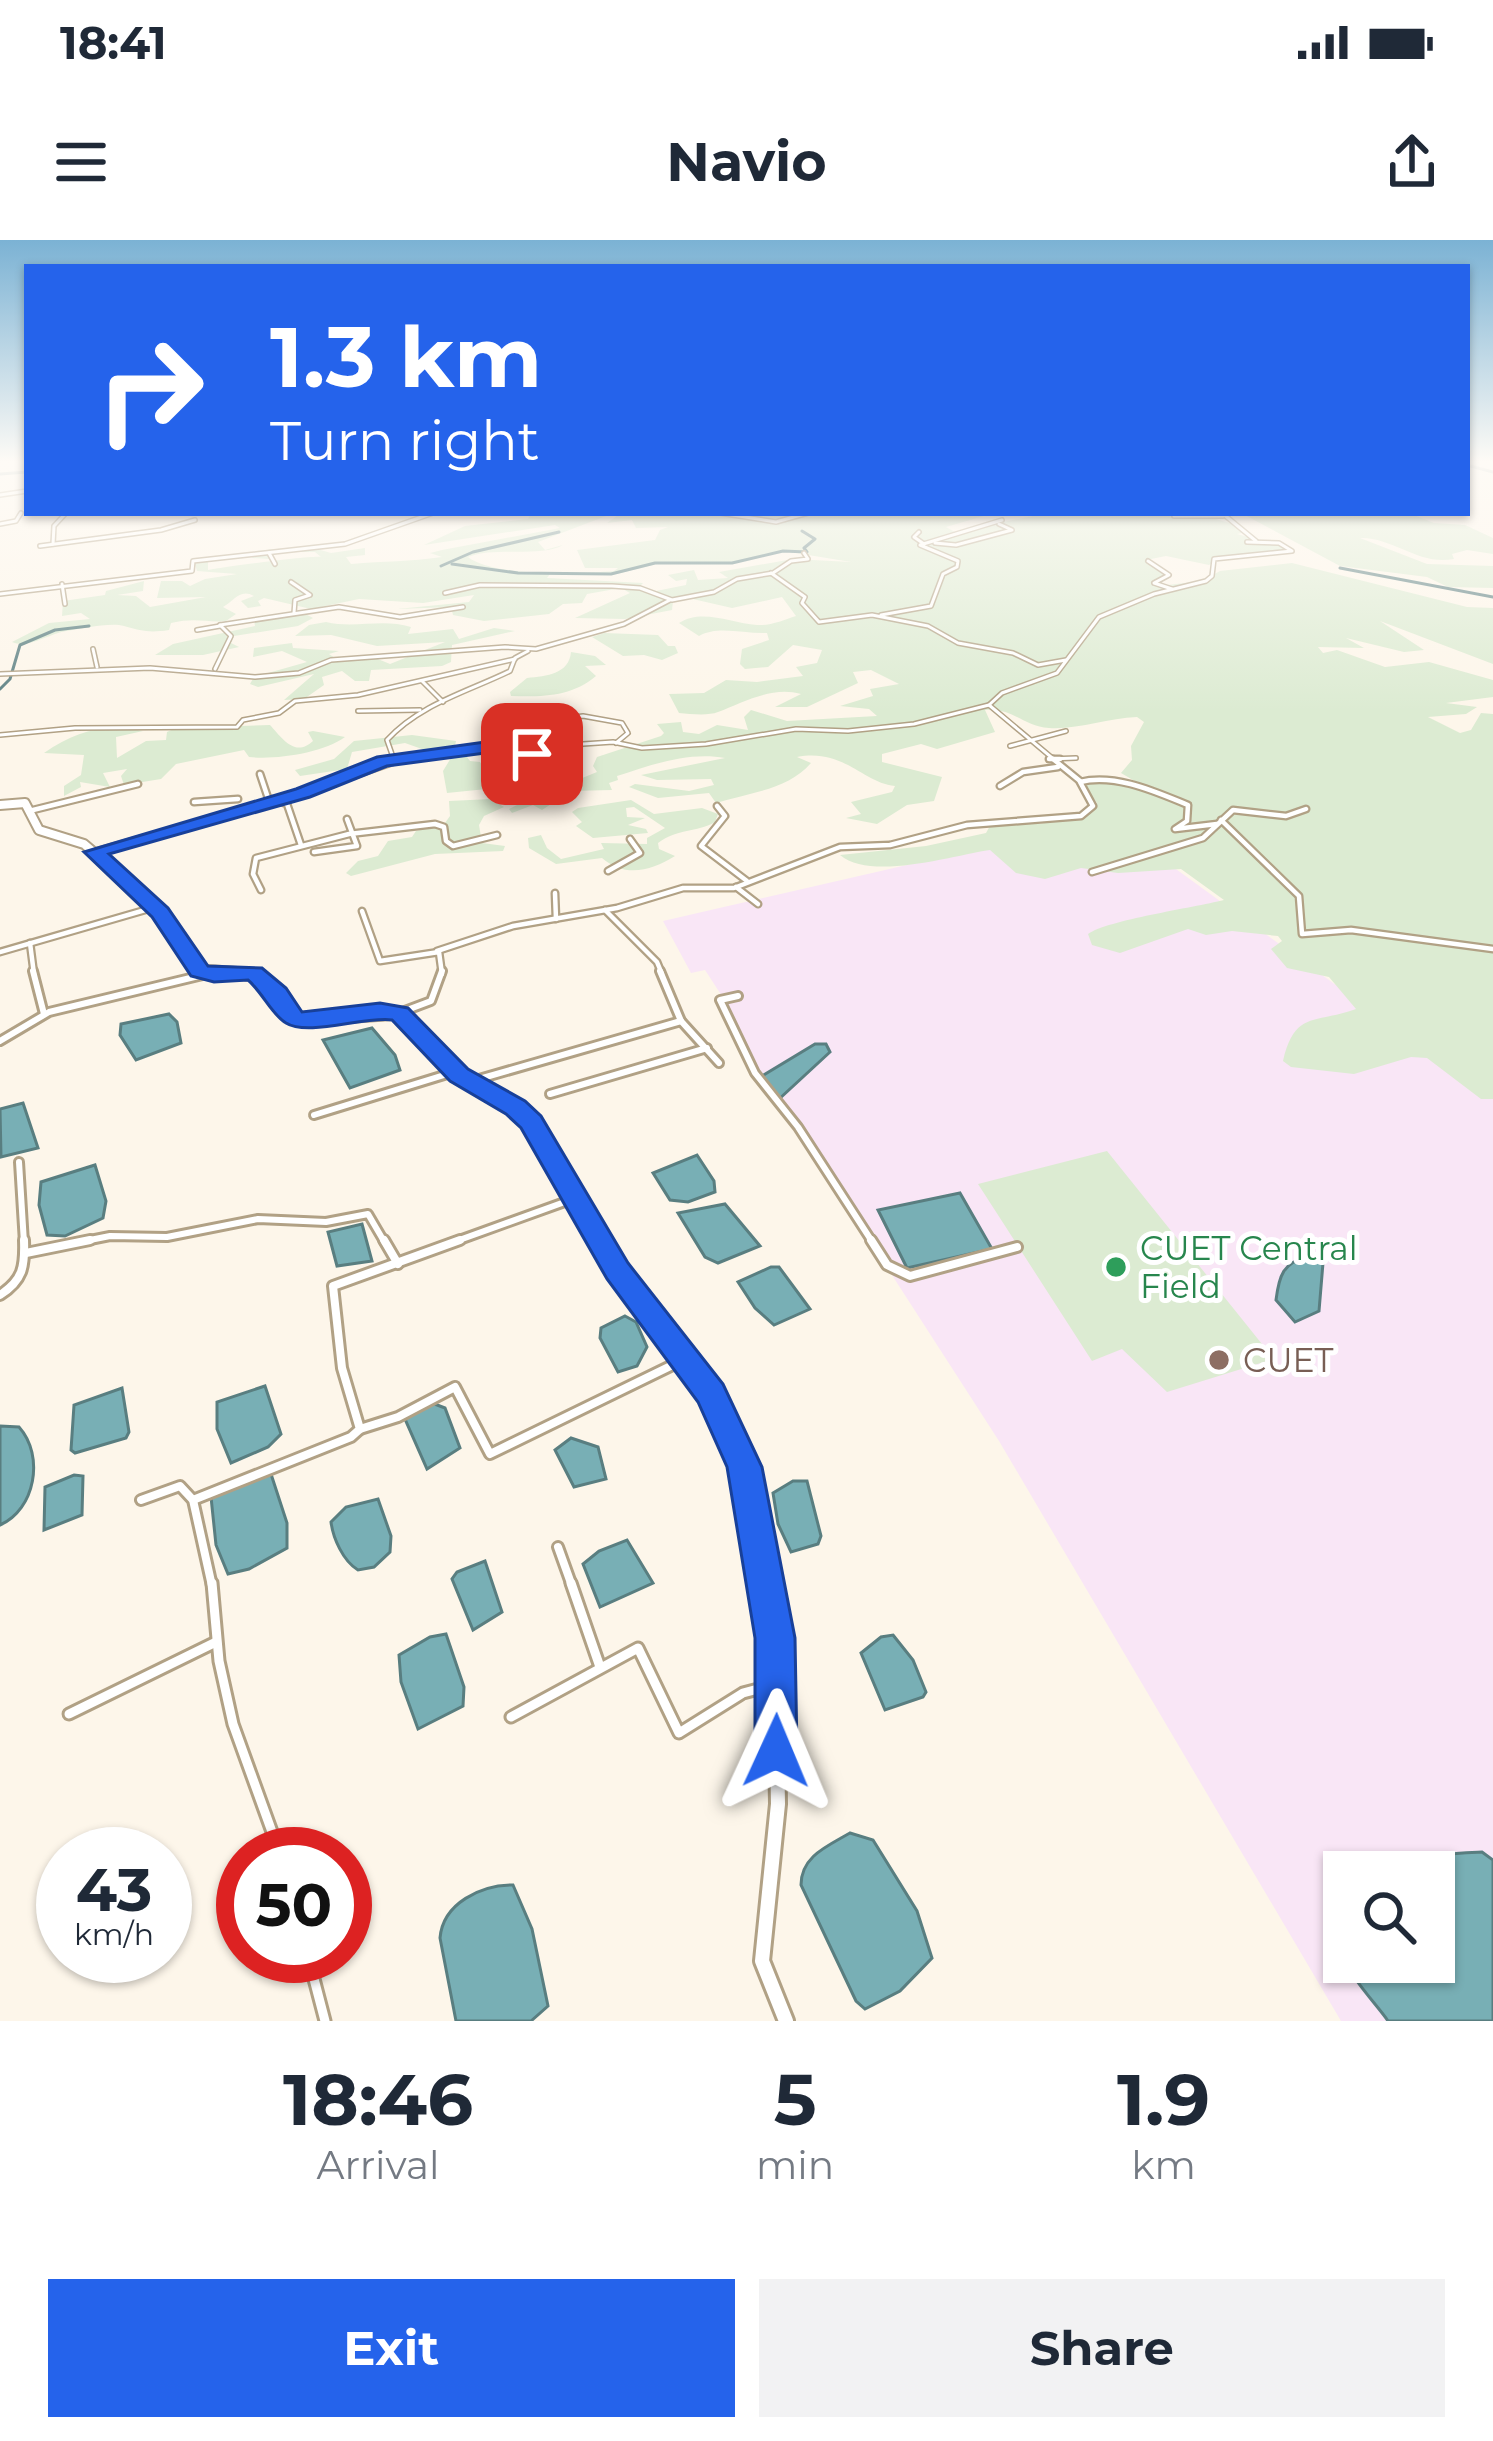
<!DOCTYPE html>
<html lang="en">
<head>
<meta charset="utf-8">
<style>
  :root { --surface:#fff; --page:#f2f2f3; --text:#1f2937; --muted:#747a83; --accent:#2563eb }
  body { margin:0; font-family:Montserrat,sans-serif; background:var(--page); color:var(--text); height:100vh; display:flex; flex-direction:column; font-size:45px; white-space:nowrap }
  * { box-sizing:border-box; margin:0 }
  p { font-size:39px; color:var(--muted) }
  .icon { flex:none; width:66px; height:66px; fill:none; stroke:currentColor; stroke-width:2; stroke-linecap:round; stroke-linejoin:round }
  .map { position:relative; height:1781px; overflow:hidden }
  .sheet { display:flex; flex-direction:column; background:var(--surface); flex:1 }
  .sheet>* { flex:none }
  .guide { position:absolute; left:24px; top:24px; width:1446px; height:252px; border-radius:0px; box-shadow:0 3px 9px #0004; background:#2563eb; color:#fff; overflow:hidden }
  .tools { position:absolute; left:1323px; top:1611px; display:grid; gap:24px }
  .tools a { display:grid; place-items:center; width:132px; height:132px; border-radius:0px; background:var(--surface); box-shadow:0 3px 9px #0004; font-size:60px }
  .speed { position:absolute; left:36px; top:1587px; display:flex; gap:24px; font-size:60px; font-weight:700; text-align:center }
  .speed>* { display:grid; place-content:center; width:156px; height:156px; border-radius:50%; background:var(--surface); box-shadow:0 3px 9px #0004; line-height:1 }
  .speed small { font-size:30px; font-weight:400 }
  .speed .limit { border:18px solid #d22; background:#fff; color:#111 }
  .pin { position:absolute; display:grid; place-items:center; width:102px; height:102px; color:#fff; margin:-51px; border-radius:24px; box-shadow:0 6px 18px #0006 }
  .me { position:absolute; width:132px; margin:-66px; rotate:1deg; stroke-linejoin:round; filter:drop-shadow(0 0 9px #0008) }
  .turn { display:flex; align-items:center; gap:42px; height:252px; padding:0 48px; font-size:54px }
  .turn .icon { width:156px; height:156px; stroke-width:2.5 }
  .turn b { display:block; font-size:84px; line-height:102px }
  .eta { display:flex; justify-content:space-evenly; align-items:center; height:204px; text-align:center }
  .eta b { font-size:72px; font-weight:700; line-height:84px }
  .cta { display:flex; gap:24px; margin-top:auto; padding:24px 48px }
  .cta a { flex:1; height:138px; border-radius:0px; background:var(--accent); color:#fff; font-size:48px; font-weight:700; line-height:138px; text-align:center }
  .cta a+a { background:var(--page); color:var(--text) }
  .status { display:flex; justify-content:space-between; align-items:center; height:84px; padding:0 60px; background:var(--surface); direction:ltr }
  .status svg { height:33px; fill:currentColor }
  header { display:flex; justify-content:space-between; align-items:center; height:156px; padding:0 48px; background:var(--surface); font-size:54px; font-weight:700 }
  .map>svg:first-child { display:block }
  .education { fill:#f9e6f6; fill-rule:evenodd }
  .green { fill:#dcebd2; fill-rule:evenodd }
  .water { fill:#78afb5; stroke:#597e80; stroke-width:3 }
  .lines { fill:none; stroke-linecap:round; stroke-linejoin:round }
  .stream { stroke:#597e80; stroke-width:3 }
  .street-far4-casing { stroke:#b1a185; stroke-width:6 }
  .street-far3-casing { stroke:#b1a185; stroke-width:9 }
  .street-far2-casing { stroke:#b1a185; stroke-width:12 }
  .street-far1-casing { stroke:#b1a185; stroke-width:14 }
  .street-casing { stroke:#b1a185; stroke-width:15 }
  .secondary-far3-casing { stroke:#b1a185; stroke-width:12 }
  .secondary-far2-casing { stroke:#b1a185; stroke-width:15 }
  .secondary-far1-casing { stroke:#b1a185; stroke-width:16 }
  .secondary-casing { stroke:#b1a185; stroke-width:20 }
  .street-far4 { stroke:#fff; stroke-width:3 }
  .street-far3 { stroke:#fff; stroke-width:4.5 }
  .street-far2 { stroke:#fff; stroke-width:6 }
  .street-far1 { stroke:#fff; stroke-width:8 }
  .street { stroke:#fff; stroke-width:9 }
  .secondary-far3 { stroke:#fff; stroke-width:8 }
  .secondary-far2 { stroke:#fff; stroke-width:9 }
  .secondary-far1 { stroke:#fff; stroke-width:10 }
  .secondary { stroke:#fff; stroke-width:14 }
  .route { fill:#2563eb; stroke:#184099; stroke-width:3 }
  .leisure-dot { fill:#2e9e5b; stroke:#fff; stroke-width:4.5 }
  .education-dot { fill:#8d6e63; stroke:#fff; stroke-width:4.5 }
  .labels { text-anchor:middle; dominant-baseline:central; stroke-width:10; stroke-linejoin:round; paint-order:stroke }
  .leisure-label { font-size:33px; fill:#27864d; stroke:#fff; text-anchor:start }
  .education-label { font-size:33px; fill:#785e54; stroke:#fff; text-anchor:start }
</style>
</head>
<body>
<div class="status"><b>18:41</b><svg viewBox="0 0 49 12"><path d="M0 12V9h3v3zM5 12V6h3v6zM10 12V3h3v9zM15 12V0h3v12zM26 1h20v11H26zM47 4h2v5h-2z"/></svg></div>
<header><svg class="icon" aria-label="menu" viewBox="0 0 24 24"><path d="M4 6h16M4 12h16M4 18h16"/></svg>Navio<svg class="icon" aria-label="share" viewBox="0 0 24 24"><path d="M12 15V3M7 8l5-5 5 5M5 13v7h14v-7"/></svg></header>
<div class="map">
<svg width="1493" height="1781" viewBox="0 0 1493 1781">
  <rect width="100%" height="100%" fill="#fdf6ea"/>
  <path class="education" d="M1107,579L1493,859V1781H1341L999,1201L801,894L757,843L720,753L705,730L691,733L663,681ZM1344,1632H1434V1722H1344Z"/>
  <g class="green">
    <path d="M531,273H614L538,302L545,310L563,305C540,318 494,306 468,317C493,337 578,334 614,331L618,328H585L577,310L655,300L660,290L668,287L636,288L632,280L607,283L621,273H994L946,287L955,292L1047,273H1194L1244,287L1246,292L1237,294L1289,308L1287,313L1221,316L1209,325L1166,316L1146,320L1166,333L1153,342L1159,346L1202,341L1220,331L1292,323L1467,367L1493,368V424L1380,381L1424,410L1404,412L1346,398L1364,408L1318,407L1323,413L1337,410L1385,427L1429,422L1493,440V457L1446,463L1477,467L1466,474L1428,477L1460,493L1471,490L1481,473L1493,474V859H1481L1427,818L1411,817L1354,834L1291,827L1283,821C1295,770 1315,784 1356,769L1329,737L1287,728L1271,709L1282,701L1278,696L1232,691L1206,695L1188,689L1120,713L1092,705L1088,694C1108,680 1192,668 1224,660L1181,629L1118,633L1081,628L1045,639L1016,633L990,610C950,616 871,641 840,615L926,606L986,593L991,584H1039L1088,575L1097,563L1083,544L1105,540L1129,548L1138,543L1121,533L1132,520L1131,506L1144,482L1137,477C1107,478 1077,490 1049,488C1023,486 1012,467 985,470L995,492L937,509L921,504L882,514V522L942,537L934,561L907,565L877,584L846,578L861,574L851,562L892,552L895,546C863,543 844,508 797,517L811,523C788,550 748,553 716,563L709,553L658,558L629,547L635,544L689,551L714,545L711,539L657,540L641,535L725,518C686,511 646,527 617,536L618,540L609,543L612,550L571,551L542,570L533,565L512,573L509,569L517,565L514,559L531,555V551L565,545L597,532L593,526L597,517L661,496L664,493L657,484L681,482L683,492L699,494L717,485L748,490L744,477L751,470L787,481L877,476L869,469L840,466L873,456L870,449L899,444L871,430L853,432L858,443L807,467H775L801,454C772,446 744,462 718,472C708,476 691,474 679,473L669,454L704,453L726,440L757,442L803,436L796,427L817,423L822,410L793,405L768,427L745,429L740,424L742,409L769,400L767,393C744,394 718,385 699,396L679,383C702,368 731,383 757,385C770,386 784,380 796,376L782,357L732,368L684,357L673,361L672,370L625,379L575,378L630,353L621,348L587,354L582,363L563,364L549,374L484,381L453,375L451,367L397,369L469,362L474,355L423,363L359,359L311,369L264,358L258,361L261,366L248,368L241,361L254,356C240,348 234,361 223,367L236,374L226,381C207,383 196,377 171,383L169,390C149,393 142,391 124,386C110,382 81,389 66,391C48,394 28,409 12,402L49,383L90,379L81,373L62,376L63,361L105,355L106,351L144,341L143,351L117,355L136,356L150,367L206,357L157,358L161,341H182L190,346L205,339L237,334L197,331L195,324L208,321V330C223,327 313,315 321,317L315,312H278L269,319L252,318L256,311L307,306L331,313L365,308V315L346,317L351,324C385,321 409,322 442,317L430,313L442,310L560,288L555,285L424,305L465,286L528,279ZM784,311L851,322L793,319L719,332L728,338L698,340L694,330L668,335L676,341L687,339L686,345L656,351L640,346L643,343L547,338L550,334L612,335L657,324L735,322Z"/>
    <path d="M1241,273H1409L1434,283L1465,285L1493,298V314L1467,310L1452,314L1454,319C1419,326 1393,297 1360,298L1427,324L1493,326V348L1448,347L1427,337L1340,326Z"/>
    <polygon points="300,371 313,378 298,386 234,396 231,403 239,407 203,415 155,415 173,404 255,386 254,380"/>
    <path d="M326,382C355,389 382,378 411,387L408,394L453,389L459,399L494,388L515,391L452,405L451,422L442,426L371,430L369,441H355L342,431L322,437L324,445L304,459L284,460L314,434L258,447L250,444L254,437L307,422L282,411L253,417L254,408L292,403L293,408L339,411L329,414L335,418L373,417L390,424L445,402L377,406L331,395L295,396L309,385Z"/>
    <polygon points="604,393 658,395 668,406 675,406 678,413 662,420 644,415 623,416 592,397"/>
    <path d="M571,412L595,416L606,425L585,426L596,436C572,457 540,457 511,456L510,452L527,438C547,436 569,434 571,412Z"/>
    <path d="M270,485C282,498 295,518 313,501L308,492L313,491L345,497C323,513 276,520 249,517L244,510L176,524L161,539L124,545L121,536L127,529L103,533L110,547L80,542L81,547L64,556V546L81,535L84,515L44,513C77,490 104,484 143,491L116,497L117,518L146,501L166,500L167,492L176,488Z"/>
    <polygon points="412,495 456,501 454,510 463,512 470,521 480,522 496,548 447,553 443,531 454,513 436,514 405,503 352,512 347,529 300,536 295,530 334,519 354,501"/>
    <polygon points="491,559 504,567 484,576 479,585 482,603 505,606 503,611 435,614 351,636 346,633 358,621 378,616 388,601 412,597 416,591 445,583 450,576 449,561"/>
    <path d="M631,560L654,574L702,568L718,574L715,582C696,593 678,588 658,603L659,609L675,616C651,631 625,638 602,618L556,624L529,608L528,598L541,595L547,608L561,619L604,609L601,603L647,604V598L665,588L634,567L626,568L627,577L645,578L628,585L646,589L648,593L593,598L576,586L582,582L572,572L578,568Z"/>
    <polygon points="1107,911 1274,1119 1167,1152 1122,1109 1092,1121 978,944"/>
  </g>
  <g class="water">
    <polygon points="169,774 177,782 181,803 136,820 120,795 121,784"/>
    <polygon points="372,788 395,815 400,830 350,848 323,800"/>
    <polygon points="815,804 826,804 830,812 778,860 762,836"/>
    <polygon points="23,863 38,908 1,917 0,869"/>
    <polygon points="697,915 714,941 715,952 688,962 670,960 653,933"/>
    <polygon points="95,925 106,961 103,978 65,996 47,995 39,965 41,942"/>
    <polygon points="960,953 992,1009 907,1028 878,970"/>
    <polygon points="725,964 760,1006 718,1023 705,1017 678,973"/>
    <polygon points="362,984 372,1021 337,1026 328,992"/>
    <path d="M1308,1017L1323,1023L1319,1071L1295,1082L1276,1060C1279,1036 1283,1022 1308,1017Z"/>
    <polygon points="771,1027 779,1027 810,1069 774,1085 755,1068 738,1042"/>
    <polygon points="625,1076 636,1082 647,1107 637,1126 618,1132 600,1098 601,1088"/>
    <polygon points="265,1146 281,1194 268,1207 231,1223 217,1189 217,1162"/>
    <polygon points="122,1148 129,1192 126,1198 75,1213 71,1210 74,1165"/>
    <polygon points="432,1163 445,1168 460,1208 427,1229 405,1179"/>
    <path d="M0,1186L19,1187C45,1216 35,1270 0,1285Z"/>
    <polygon points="571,1198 598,1207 606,1239 574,1247 555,1210"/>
    <polygon points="271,1234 287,1283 287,1308 249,1329 228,1334 216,1305 211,1257"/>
    <polygon points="74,1235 83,1236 82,1275 44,1290 45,1247"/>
    <polygon points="793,1241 807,1241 821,1296 818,1304 791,1312 778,1284 773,1253"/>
    <path d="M378,1259L391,1296L390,1312L374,1327L358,1330C343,1321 333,1298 331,1282L346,1267Z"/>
    <polygon points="627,1300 653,1343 600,1367 583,1324 599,1311"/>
    <polygon points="485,1321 502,1372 473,1390 452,1339 457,1332"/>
    <polygon points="446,1394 464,1447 463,1466 418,1489 401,1442 399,1415 430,1397"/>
    <polygon points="893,1395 913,1420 926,1452 923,1457 885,1470 861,1413 881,1397"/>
    <path d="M850,1593L873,1600L917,1671L932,1718L900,1751L865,1769L856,1761L801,1645C801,1616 828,1606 850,1593Z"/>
    <path d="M1482,1612L1493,1620V1781H1388C1372,1757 1310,1698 1344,1673V1722H1434V1632H1410C1428,1613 1457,1613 1482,1612Z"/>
    <path d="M513,1645L532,1689L548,1766L531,1781H456L440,1698C443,1663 481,1645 513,1645Z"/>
  </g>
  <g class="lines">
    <g class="stream">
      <polyline points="1467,225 1493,232"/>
      <polyline points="0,234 27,232"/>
      <polyline points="452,324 518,333 611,334 655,323 732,323 783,311 807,312 804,308 815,299 802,291"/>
      <polyline points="441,326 473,312 559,292"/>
      <polyline points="1340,328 1493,357"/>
      <polyline points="0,449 10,439 20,405 55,390 89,386"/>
    </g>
    <g class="street-far4-casing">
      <g id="street-far4">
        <polyline points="0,255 27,251"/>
        <polyline points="683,273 699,273"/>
        <polyline points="720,273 776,282 808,273"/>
        <polyline points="1222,273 1256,301"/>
        <polyline points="1174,276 1223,276"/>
        <polyline points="0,284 16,281 21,273"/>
        <polyline points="919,292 914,297 924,304"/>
        <polyline points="935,303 956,305 1012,290 999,284"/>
        <polyline points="53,304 54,286 66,273"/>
        <polyline points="40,306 161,290 195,280"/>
        <polyline points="269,313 275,324"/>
        <polyline points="1148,321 1169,335 1154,343 1172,349"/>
        <polyline points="771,333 805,357 802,363 819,382 872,375 928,386 958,403 1013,413 1038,425 1066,420"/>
        <polyline points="291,342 310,355 295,360 294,373"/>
        <polyline points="62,344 65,364"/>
        <polyline points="445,353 480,345 612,346 640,348 672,360 714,352 737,339 773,333 791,321 808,319 804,313"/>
        <polyline points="0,354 192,331 193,321 345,304 433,273"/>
        <polyline points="881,375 931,366 943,334 957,327 958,321 920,305 1002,280"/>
        <polyline points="220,385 339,367 400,377 463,367"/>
        <polyline points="197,390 220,386"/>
        <polyline points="93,409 97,427"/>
        <polyline points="215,429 231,396 220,385"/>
        <polyline points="0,434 150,428 255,437 299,433 331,420 505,407 536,409 624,384 670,360"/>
        <polyline points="422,441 443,462"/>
        <polyline points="989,465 1057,522"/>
        <polyline points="358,471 420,470"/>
        <polyline points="560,479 583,476 622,483 628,493 616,503"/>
        <polyline points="0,495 75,488 237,487 243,480 279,473 295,461 358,455 515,419"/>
        <polyline points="1010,506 1066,491"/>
        <polyline points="1049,519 1076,518"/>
        <path d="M394,520L387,500C420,464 467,452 510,431L515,418L528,411"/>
        <polyline points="382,522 485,507 521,518 583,504 613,502 642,508 706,504 796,489 848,491 914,484 989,465 1002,453 1057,433 1099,377 1154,354 1206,341 1212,336 1214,319 1292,311 1279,303 1247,302"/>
      </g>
    </g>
    <g class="street-far3-casing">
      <g id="street-far3">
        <polyline points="1049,519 1060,519"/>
        <polyline points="1053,519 1080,541"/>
        <polyline points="260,534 268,558 287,564 301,605"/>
        <polyline points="1000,546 1023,532 1058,527"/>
        <polyline points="194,562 238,559"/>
        <polyline points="717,566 725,576 701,606 747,641"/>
        <polyline points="29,571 138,544"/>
        <polyline points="1221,580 1299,656 1302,694 1351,690 1493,709"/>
        <polyline points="94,612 303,553 401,519"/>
        <polyline points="314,612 357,606 347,579"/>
        <polyline points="608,631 640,613 630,599"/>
        <polyline points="1092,632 1203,598 1233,570 1286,576 1306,569"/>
        <polyline points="736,647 758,664"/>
        <polyline points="261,650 253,634 256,618 349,594 435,584 444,587 446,601 453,606 497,595"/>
        <polyline points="555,653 556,679"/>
        <polyline points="605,670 657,722 662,734"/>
        <polyline points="362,671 380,721 439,712 442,734"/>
        <polyline points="30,703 34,734"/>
        <path d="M437,711L513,686L617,668L683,648H734L840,607L890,605L967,585L1081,576L1093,566L1080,542C1115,533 1156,552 1188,565L1187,581L1175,589L1217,584"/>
        <polyline points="0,712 152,668"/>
      </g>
    </g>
    <g class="street-far2-casing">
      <g id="street-far2">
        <polyline points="33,731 44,774"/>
        <polyline points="738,756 720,760 755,833 798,887 873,1003"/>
        <polyline points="399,773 431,761 442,731"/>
        <polyline points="681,781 719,823"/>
        <polyline points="0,801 49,772 207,734"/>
        <polyline points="472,841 681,781 660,731"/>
        <polyline points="550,854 707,808"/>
        <polyline points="314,875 454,832"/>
        <polyline points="19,922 24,1003"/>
        <polyline points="75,1003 110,996 167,997 258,979 326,982 368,974 385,1003"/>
        <polyline points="451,1003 573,959"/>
      </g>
    </g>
    <g class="street-far1-casing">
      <g id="street-far1">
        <polyline points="384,1000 398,1024"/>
        <polyline points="871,1000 887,1025 910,1036 1017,1007"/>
        <polyline points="26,1013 90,1000"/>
        <path d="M0,1055C23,1040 25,1027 24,1000"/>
        <polyline points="360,1189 398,1177 455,1147 490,1214 685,1119"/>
        <polyline points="141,1260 180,1246 193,1260 212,1346"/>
        <polyline points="193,1260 351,1197 360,1189 342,1128 333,1046 460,1000"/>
        <polyline points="558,1307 572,1346"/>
      </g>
    </g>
    <g class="street-casing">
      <g id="street">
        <polyline points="212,1343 219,1421 233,1484 280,1614"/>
        <polyline points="571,1343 600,1427"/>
        <polyline points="69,1474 216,1402"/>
        <polyline points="511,1477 638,1408 679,1493 743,1453 773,1445"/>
        <polyline points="308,1716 325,1781"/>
      </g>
    </g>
    <g class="secondary-far3-casing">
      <polyline id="secondary-far3" points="0,565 25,563 39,590 84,604 136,648 202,733 253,734"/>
    </g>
    <g class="secondary-far2-casing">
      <polyline id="secondary-far2" points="200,731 259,735 298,780 399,773 455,832 523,874 600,1003"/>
    </g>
    <g class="secondary-far1-casing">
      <polyline id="secondary-far1" points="599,1000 712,1154 744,1227 766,1346"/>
    </g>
    <g class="secondary-casing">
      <polyline id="secondary" points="765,1343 775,1398 778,1564 762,1721 786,1781"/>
    </g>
    <use href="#street-far4" class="street-far4"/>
    <use href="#street-far3" class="street-far3"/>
    <use href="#street-far2" class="street-far2"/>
    <use href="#street-far1" class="street-far1"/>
    <use href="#street" class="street"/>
    <use href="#secondary-far3" class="secondary-far3"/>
    <use href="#secondary-far2" class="secondary-far2"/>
    <use href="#secondary-far1" class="secondary-far1"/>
    <use href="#secondary" class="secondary"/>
  </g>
  <linearGradient id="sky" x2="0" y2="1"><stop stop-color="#7bb2d4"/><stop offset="0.47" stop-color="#fefbf6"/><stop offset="1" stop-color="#fefbf6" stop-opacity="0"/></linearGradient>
  <rect width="1493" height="472" fill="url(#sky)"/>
  <path class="route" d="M485,502L541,514L516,523L485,513L387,526L310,557L109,614L168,668L208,726L262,728L286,748L302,772L380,763L408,768L468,829L525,861L541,876L628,1023L723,1144L762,1227L795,1398L797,1511L791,1526L776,1532L761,1526L755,1511V1398L727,1227L698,1162L607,1039L521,888L506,874L450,841L392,780C364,776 308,797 286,783C273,776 262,752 248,740L214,742L191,736L152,677L84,612L296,549L377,517Z"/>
  <circle class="leisure-dot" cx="1116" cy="1027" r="12"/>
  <circle class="education-dot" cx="1219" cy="1120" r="12"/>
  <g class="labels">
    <g class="leisure-label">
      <text x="1140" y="1008">CUET Central<tspan x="1140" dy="38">Field</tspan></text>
    </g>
    <g class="education-label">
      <text x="1243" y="1120">CUET</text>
    </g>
  </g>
</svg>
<div class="tools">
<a><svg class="icon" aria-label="search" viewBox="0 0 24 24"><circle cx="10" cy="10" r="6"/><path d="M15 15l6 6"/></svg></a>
</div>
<div class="speed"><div>43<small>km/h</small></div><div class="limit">50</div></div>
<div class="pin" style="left:532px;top:514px;background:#d93025"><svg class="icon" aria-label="arrive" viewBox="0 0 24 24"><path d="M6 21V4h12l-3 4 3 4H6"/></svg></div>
<svg class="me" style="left:776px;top:1511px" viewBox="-20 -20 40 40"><path d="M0-17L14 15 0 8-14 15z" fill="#2563eb" stroke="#fff" stroke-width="4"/></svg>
<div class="guide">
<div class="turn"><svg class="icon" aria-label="right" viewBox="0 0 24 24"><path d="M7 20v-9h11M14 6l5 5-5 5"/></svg><div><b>1.3 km</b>Turn right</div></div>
</div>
</div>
<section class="sheet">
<div class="eta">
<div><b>18:46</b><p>Arrival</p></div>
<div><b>5</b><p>min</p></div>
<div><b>1.9</b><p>km</p></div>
</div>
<div class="cta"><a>Exit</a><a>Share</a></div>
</section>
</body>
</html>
